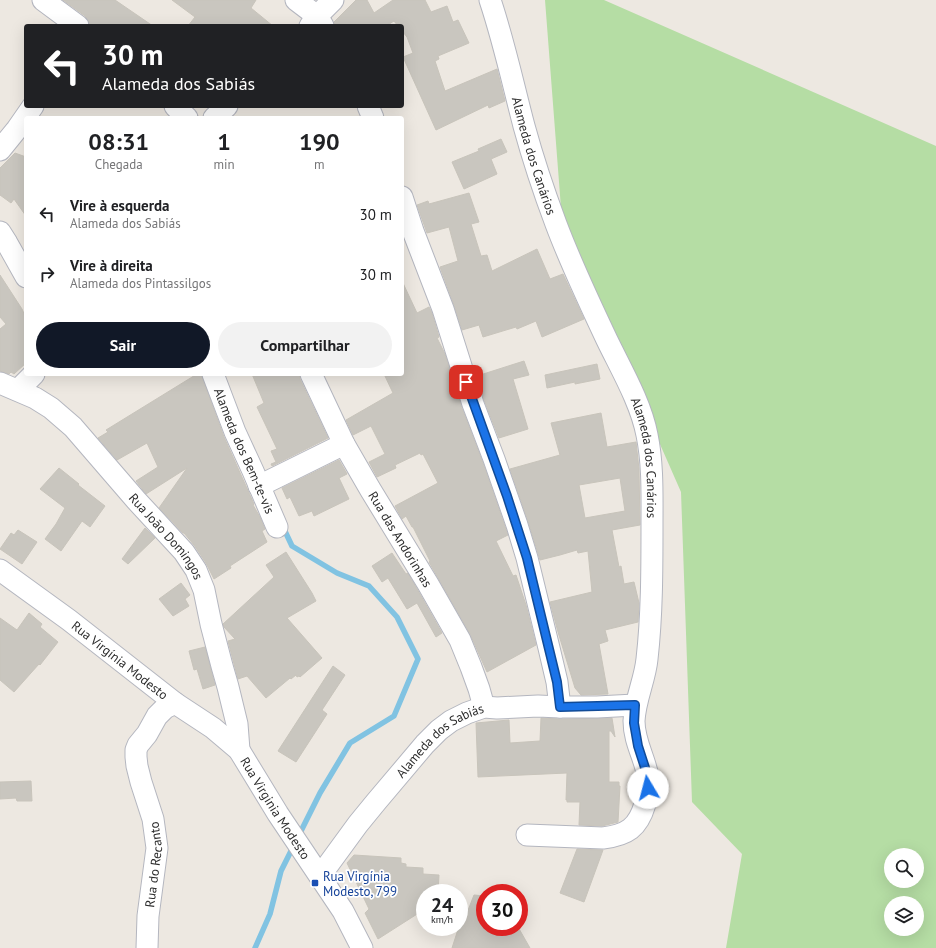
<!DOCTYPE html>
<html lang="pt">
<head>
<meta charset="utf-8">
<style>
  :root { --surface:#fff; --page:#f2f2f2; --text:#202124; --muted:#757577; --accent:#111827 }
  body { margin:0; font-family:"PT Sans",sans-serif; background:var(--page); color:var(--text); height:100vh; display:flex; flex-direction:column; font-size:15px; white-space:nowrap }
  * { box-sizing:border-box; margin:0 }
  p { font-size:13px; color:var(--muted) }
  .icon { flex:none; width:22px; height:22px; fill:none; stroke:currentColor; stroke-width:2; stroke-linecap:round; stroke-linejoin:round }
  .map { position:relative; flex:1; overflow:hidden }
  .drawer { position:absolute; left:24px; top:116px; width:380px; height:260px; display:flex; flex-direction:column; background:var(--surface); border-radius:4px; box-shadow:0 4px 16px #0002 }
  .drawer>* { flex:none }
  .top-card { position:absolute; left:24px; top:24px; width:380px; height:84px; border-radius:4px; box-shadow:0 4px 16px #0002; background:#202124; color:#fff; overflow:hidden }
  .tools { position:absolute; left:884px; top:848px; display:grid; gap:8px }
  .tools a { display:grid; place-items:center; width:40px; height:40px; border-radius:50%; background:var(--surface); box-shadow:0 4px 16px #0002; font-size:20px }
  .speed { position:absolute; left:416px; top:884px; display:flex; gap:8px; font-size:20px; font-weight:700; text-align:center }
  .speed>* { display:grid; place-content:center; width:52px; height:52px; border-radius:50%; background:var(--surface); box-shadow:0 4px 16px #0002; line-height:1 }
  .speed small { font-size:10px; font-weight:400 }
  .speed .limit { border:6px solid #d22; background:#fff; color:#111 }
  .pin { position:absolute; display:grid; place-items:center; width:34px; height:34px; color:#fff; margin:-17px; border-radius:8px; box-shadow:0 2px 6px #0006 }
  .me { position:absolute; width:44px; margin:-22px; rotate:352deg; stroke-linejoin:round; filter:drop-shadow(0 0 3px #0008) }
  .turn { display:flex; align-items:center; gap:14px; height:84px; padding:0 12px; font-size:18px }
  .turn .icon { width:52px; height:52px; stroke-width:2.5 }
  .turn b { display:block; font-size:28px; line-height:34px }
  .eta { display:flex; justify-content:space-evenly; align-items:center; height:68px; text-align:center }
  .eta b { font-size:24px; font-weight:600; line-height:28px }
  .action { display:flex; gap:8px; margin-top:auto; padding:8px 12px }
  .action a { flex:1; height:46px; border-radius:24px; background:var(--accent); color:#fff; font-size:16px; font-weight:600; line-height:46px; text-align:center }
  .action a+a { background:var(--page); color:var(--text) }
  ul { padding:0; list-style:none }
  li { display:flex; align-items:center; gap:12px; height:60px; padding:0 12px }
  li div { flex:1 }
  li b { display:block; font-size:15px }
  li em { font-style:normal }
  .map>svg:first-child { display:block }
  .green { fill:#b5dda4; fill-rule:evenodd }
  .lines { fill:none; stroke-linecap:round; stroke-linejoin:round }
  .stream { stroke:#81c3e2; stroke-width:5.5 }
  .building { fill:#c9c6bf; stroke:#c8c4bb; fill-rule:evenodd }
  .street-casing { stroke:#b4b6bf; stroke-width:23 }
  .street { stroke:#fff; stroke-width:21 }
  .route-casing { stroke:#114b97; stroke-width:10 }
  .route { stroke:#1a73e8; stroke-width:7 }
  .transit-dot { fill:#1a4fb4; stroke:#fff; stroke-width:1.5 }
  .labels { text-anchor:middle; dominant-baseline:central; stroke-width:3.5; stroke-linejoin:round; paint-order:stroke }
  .street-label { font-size:13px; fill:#2d2d2d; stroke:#fff }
  .transit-label { font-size:13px; fill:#164399; stroke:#fff; text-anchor:start }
</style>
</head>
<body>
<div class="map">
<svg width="936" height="948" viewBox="0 0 936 948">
  <rect width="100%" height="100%" fill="#ede8e1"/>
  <path class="green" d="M545,0H604L936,146V948H726L742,854L692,802L681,492L562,221ZM891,855H917V881H891ZM891,903H917V929H891Z"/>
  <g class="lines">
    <g class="stream">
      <polyline points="283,527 292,546 337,573 369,586 397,617 418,659 394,716 350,743 320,793 299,835"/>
      <polyline points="255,948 270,914 281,871 294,845"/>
    </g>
  </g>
  <g class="building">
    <polygon points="63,0 115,0 153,26 94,26 89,23 85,16"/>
    <polygon points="172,0 256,0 251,8 273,26 188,26 195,17"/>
    <polygon points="356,0 367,0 374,13 393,0 425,0 431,12 447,6 453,22 458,20 469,43 438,56 439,59 435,61 445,91 497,69 505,101 489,108 488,105 436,130 403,57 413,53 407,37 402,31 402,26 398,26 394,21 386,26 335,26 334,22"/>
    <polygon points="501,139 507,152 491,159 497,174 464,189 452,162 479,151 478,149"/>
    <polygon points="15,153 26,157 26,216 14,199 11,203 0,195 0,168"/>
    <polygon points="469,193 479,222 471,224 481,256 487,255 492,271 537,249 550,279 563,274 584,319 542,337 536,321 517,329 516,327 483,337 479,325 462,330 454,305 440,267 458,261 449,227 427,233 417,205 428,201 429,204"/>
    <polygon points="0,275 22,309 26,318 26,363 14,374 11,372 9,374 0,371 0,329 6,324 0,317"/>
    <polygon points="402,281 417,313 429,307 432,313 439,337 437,338 445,354 462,408 483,463 508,535 496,541 513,576 516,575 526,605 536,645 487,672 470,634 429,562 430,561 413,527 412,527 406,516 402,519 395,506 438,483 423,454 421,455 420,453 395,465 396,468 377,477 369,462 385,454 371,426 353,435 346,420 393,393 384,374 402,374"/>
    <polygon points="524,361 529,375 513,379 528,429 499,438 484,400 477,376"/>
    <polygon points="597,364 600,379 575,384 575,382 547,388 545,375"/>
    <polygon points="197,374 200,374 202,377 224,437 254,504 253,505 260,517 265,529 262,531 267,542 230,566 231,568 214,579 206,563 194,545 184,533 183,533 159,508 187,468 146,494 136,481 158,467 147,443 117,460 98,438 108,432 106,430"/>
    <polygon points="252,374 299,374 300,379 328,438 272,466 271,464 276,462 271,451 277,449 257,407 264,403"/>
    <path d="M601,413L607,447L636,442L639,469L640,525L612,530L619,567L621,566L624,584L634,582L639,603L638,622L605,630L608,641L599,644L608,694L581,695L575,688L558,632L550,602L592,592L588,551L578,553L577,550L560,555L540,560L528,521L510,469L560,455L551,423ZM620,478L625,511L585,518L579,485Z"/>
    <polygon points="339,460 347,474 339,478 349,499 314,516 312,511 299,516 290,497 287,499 282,488"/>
    <polygon points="59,468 79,484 78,485 105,506 90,527 82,521 61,551 45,539 56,524 65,508 40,489"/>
    <polygon points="145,528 155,538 128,564 122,559"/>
    <polygon points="18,530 37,542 22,564 0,549 11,533 14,535"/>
    <polygon points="286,552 312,593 316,601 287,618 322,658 300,677 299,676 297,677 296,675 291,679 290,678 266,698 247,676 238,679 228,641 235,639 224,627 223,624 274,577 266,565"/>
    <polygon points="392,553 406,574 408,573 442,633 436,637 417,603 407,609 388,578 382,582 372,566"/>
    <polygon points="181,583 190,595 185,599 189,606 173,616 159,599"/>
    <polygon points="29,613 42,624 40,627 58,642 40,665 39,664 14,692 0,680 0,618 17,630"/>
    <polygon points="205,647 215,685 203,689 197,669 194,670 189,651"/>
    <polygon points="333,666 345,675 322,710 327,714 296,762 278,751"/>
    <polygon points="541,718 560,719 612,718 615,737 611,731 609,731 609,782 619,782 619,786 620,786 618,822 602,826 579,825 580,802 567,802 567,800 566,800 567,773 478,777 476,723 509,720 510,743 540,741"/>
    <polygon points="31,781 32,801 17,801 16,798 0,799 0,782"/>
    <polygon points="577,849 603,850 584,902 560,893"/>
    <polygon points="354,855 401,858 401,863 406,864 406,867 423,868 423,874 439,875 438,893 425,893 425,909 378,939 365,913 369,909 347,863"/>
    <polygon points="474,895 485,896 485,927 518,927 530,948 452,948 463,914 467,913"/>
  </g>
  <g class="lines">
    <g class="street-casing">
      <g id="street">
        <polyline points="43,0 78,26"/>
        <polyline points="296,0 317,16 323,26"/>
        <path id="s1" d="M490,0C504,42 513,84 524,126C533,159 544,192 556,224C571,264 589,302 607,340C621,369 641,403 647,435C653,464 652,495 652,525C652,569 652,615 647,659C645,680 635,699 634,721C634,742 645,758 648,777C649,786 648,796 645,804C638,828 627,835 603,838L527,835"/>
        <polyline points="310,26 317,16 333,0"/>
        <polyline points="175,106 187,118"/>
        <polyline points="368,106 373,118"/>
        <polyline points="214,118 227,106"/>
        <polyline points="0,150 17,129 33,106"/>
        <polyline points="402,197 413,231 443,309 473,404 494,459 517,525 527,558 549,648 557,682 560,707"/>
        <polyline points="0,232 7,243 26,277"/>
        <path id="s2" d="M213,374L235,432L253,471L277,527"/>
        <path id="s3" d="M311,374L344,444L370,489L428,584L460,640L471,667L479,689L484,707"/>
        <path id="s4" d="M0,383L35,398L51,408L73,427L136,500L184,552L196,570L204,590L211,624L222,666L228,687L237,724L239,750"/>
        <polyline points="18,390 34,374"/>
        <polyline points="259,486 344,444"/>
        <path id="s5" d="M0,570L69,620L175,703L213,728L239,750L278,814L343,911L362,948"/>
        <path id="s6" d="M320,876L358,824L376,802L425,744L439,730L451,721L467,713L484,707L497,708L538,706L560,707H597L635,705"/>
        <path id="s7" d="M147,948L148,916L157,848L153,819L141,782L137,766L136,757V750L138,745L147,734L157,716L165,708L175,703"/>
      </g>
    </g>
    <use href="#street" class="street"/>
  </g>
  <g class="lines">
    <g class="route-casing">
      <polyline id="route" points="466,382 507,496 527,558 557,682 560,707 635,705 634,723 638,746 648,777 648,788"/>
    </g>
    <use href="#route" class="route"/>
  </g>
  <rect class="transit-dot" x="311" y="879" width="8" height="8" rx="2"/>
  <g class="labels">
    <g class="street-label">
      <text stroke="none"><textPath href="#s1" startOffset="162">Alameda dos Canários</textPath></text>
      <text stroke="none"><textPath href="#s2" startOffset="83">Alameda dos Bem-te-vis</textPath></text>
      <text stroke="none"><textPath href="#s1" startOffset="486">Alameda dos Canários</textPath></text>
      <text stroke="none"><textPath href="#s4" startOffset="230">Rua João Domingos</textPath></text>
      <text stroke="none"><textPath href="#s3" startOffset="188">Rua das Andorinhas</textPath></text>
      <text stroke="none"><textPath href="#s5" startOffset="150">Rua Virgínia Modesto</textPath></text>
      <text stroke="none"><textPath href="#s6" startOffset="183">Alameda dos Sabiás</textPath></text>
      <text stroke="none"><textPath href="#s5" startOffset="368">Rua Virginia Modesto</textPath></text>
      <text stroke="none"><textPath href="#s7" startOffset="84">Rua do Recanto</textPath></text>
    </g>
    <g class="transit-label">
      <text x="323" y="876">Rua Virgínia<tspan x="323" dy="15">Modesto, 799</tspan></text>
    </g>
  </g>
</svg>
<div class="tools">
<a><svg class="icon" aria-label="search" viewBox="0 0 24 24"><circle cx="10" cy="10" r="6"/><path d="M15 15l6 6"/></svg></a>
<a><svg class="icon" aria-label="layers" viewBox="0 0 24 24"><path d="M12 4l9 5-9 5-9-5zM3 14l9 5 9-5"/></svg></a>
</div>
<div class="speed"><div>24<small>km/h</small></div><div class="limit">30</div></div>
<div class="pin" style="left:466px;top:382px;background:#d93025"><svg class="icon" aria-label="arrive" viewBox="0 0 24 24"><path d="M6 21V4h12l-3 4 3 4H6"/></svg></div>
<svg class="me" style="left:648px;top:788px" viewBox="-20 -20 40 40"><circle r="19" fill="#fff"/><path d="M0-13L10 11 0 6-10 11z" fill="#1a73e8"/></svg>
<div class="top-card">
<div class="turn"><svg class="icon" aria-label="left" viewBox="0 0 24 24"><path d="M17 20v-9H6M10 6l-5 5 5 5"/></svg><div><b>30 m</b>Alameda dos Sabiás</div></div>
</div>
<section class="drawer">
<div class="eta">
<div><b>08:31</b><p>Chegada</p></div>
<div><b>1</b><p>min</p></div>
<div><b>190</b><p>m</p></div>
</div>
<ul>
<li><svg class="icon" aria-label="left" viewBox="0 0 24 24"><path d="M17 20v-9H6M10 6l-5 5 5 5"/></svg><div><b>Vire à esquerda</b><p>Alameda dos Sabiás</p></div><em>30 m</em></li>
<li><svg class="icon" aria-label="right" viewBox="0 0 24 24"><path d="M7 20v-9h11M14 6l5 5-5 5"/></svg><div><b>Vire à direita</b><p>Alameda dos Pintassilgos</p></div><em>30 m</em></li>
</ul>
<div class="action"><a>Sair</a><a>Compartilhar</a></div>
</section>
</div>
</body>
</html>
